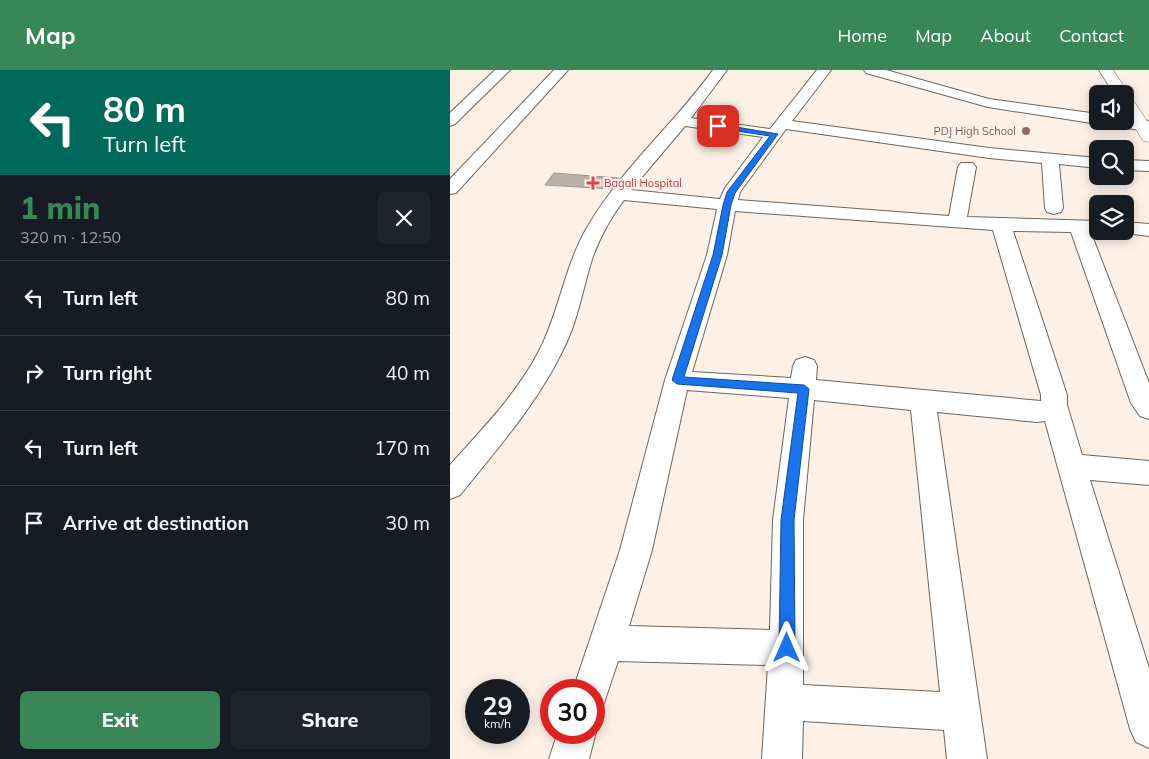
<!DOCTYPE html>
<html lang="en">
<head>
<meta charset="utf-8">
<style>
  :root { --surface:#171b24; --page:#20242c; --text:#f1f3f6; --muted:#9ea1a6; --line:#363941; --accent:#398756 }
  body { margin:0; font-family:Mulish,sans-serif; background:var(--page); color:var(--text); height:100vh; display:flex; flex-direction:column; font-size:19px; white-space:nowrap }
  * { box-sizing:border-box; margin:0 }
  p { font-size:16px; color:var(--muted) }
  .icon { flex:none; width:28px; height:28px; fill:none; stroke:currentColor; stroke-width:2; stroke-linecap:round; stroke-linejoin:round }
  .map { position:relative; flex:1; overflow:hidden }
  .panel { display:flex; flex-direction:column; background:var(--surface); width:450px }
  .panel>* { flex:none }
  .top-card { background:#00695c; color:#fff; overflow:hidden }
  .controls { position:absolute; left:639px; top:15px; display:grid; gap:10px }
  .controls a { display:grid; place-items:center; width:45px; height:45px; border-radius:8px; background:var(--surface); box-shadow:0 2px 12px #0003; font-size:25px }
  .speed { position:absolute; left:15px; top:609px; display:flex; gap:10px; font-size:25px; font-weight:700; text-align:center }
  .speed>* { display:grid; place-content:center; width:65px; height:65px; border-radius:50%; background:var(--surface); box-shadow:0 2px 12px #0003; line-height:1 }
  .speed small { font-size:12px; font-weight:400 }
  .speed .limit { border:8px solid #d22; background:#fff; color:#111 }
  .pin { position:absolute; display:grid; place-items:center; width:42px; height:42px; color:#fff; margin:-21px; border-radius:10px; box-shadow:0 2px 8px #0006 }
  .me { position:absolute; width:55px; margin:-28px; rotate:0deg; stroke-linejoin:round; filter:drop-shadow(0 0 4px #0008) }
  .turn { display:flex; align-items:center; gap:18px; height:105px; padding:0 20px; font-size:22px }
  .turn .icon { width:65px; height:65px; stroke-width:2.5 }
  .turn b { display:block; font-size:35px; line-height:42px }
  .round { display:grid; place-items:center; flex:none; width:52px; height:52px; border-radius:8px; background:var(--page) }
  .summary { display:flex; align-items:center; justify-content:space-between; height:85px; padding:0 20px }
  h1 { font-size:30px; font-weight:800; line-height:38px; color:var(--accent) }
  .button { display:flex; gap:10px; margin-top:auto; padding:10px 20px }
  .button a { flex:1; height:58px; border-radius:8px; background:var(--accent); color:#fff; font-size:20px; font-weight:800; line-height:58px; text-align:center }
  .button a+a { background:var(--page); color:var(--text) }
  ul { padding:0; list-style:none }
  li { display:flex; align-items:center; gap:15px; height:75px; padding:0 20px; border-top:1px solid var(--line) }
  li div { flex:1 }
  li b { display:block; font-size:19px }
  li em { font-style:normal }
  header { display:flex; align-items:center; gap:30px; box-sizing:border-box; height:70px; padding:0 25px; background:var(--accent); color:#fff }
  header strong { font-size:24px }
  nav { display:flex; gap:28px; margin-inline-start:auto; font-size:18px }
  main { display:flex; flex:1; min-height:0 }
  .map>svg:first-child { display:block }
  .building { fill:#bcb1a9; stroke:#9f948c }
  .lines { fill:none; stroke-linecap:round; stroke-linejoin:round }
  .minor-casing { stroke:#6f655d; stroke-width:2 }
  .major-casing { stroke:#6f655d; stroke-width:1 }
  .minor { fill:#fff; fill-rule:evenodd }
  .major { fill:#fff; fill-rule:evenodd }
  .route { fill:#1a73e8; stroke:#114b97 }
  .education-dot { fill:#8d6e63; stroke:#fcf0e7; stroke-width:2 }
  .health-dot { fill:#e0444e; stroke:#fcf0e7; stroke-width:2 }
  .labels { text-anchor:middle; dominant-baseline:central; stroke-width:4.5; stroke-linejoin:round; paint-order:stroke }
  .far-education-label { font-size:11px; fill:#785e54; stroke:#fcf0e7; text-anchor:end }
  .far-health-label { font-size:11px; fill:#be3a42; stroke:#fcf0e7; text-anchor:start }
</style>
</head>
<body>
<header>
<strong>Map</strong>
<nav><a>Home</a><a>Map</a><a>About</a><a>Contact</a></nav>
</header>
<main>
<section class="panel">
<div class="top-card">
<div class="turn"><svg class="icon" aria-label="left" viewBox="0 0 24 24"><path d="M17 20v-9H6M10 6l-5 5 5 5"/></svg><div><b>80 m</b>Turn left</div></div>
</div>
<div class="summary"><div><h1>1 min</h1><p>320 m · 12:50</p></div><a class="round"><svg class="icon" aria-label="close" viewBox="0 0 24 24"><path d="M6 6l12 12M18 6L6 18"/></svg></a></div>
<ul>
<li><svg class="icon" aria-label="left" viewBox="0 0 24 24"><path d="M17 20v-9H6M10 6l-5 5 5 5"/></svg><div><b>Turn left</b></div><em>80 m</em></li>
<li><svg class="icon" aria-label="right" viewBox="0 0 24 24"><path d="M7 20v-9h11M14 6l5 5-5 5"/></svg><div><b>Turn right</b></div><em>40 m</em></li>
<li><svg class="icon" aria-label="left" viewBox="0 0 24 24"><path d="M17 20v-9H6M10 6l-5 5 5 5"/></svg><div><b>Turn left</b></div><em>170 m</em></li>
<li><svg class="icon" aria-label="arrive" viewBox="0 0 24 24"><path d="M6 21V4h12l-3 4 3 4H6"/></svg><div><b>Arrive at destination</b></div><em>30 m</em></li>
</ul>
<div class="button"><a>Exit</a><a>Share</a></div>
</section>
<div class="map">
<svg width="699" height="689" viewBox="0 0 699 689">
  <rect width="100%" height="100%" fill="#fcf0e7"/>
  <polygon class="building" points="104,103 169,108 162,119 95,115"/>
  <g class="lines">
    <g class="minor-casing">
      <g id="minor">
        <polygon points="45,0 60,0 5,54 0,56 0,43"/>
        <polygon points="104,0 118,0 6,123 0,124 0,109"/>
        <path d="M263,0H277L241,48L320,59L367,0H381L342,51L539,78L648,88V98L609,94L613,138L611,142L604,144L597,142L595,138L592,93L539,88L336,59L290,122L288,130L499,146L508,97L511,93H523L526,97L517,147L648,151V161H654L641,163L699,313V349L690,346L681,333L621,162L563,161L617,325V335L632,385L699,391V415L640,410L699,598V678L686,672L680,659L595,351L587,352L487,342L537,689H497L494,660L353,651L352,689H312L318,595L168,591L154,633L144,637V620H123L170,480L215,310L257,185L267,139L174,130C161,147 151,166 143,186C133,217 128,251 113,280C87,334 47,379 10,425L0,429V395C32,359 68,323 90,279C110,239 115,194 138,156C172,98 224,54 263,0ZM235,56L313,67L275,118L270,129L181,120ZM285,141L543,160L591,325V331L366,310L367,296L364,290L355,287L346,290L343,296L341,308L242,302L277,185ZM237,320L339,328L323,450L320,560L179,556L202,480ZM364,330L461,340L490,622L353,615V450Z"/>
        <polygon points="414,0 436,0 539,29 648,44 648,51 675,51 675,48 699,51 699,61 661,56 654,52 648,54 538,37 416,3"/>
        <polygon points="675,90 699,91 699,101 675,100"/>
        <polygon points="675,152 699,154 699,166 668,162 675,161"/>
        <polygon points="144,657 146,662 139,689 99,689 108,662 144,662"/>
      </g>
    </g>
    <g class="major-casing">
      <polygon id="major" points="649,0 663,0 699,54 699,72 693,71 675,41 675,24 664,24"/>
    </g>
    <use href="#minor" class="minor"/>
    <use href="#major" class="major"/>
  </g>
  <polygon class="route" points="268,54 328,64 285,123 281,135 272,185 234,307 354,315 359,319 344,450 345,578 342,583 337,585 332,583 329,578 331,450 348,323 227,314 222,310 263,185 273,135 277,122 320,66 266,58 265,56"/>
  <circle class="education-dot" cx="576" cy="61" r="5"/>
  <path class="health-dot" d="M140.5 105.5h5v5h5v5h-5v5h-5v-5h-5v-5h5z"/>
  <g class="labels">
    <g class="far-education-label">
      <text x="566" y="61">PDJ High School</text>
    </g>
    <g class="far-health-label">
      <text x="154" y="113">Bagali Hospital</text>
    </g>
  </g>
</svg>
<div class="controls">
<a><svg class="icon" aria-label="sound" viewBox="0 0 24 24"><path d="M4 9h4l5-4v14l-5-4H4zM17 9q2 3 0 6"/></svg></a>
<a><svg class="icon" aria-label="search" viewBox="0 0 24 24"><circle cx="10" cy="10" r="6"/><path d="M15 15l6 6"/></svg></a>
<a><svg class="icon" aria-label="layers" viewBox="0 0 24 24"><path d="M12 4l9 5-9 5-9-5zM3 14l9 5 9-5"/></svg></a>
</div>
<div class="speed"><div>29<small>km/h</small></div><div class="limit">30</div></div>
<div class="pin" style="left:268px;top:56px;background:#d93025"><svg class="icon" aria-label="arrive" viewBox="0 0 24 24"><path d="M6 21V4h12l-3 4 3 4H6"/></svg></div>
<svg class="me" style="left:337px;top:578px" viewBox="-20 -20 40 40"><path d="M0-17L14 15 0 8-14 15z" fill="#1a73e8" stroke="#fff" stroke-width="4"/></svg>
</div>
</main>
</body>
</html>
